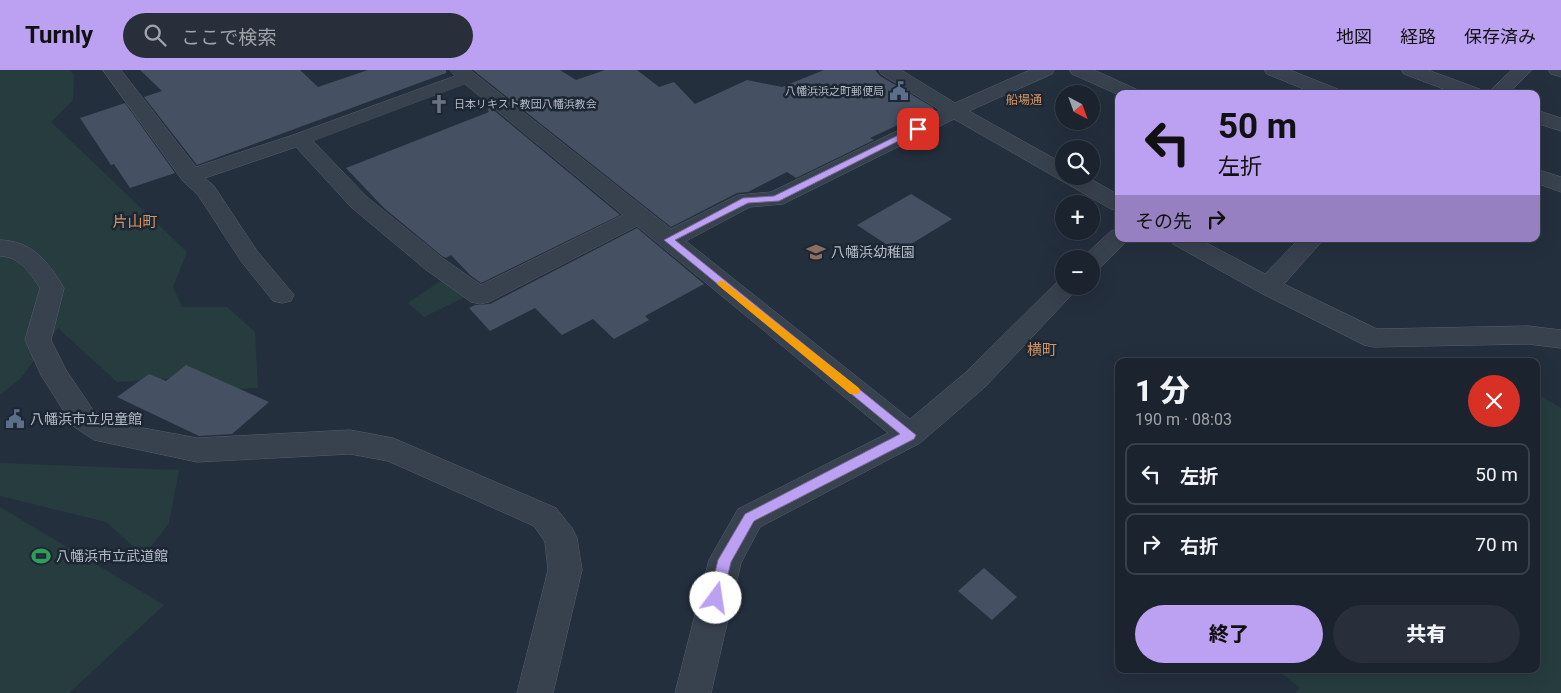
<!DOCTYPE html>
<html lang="ja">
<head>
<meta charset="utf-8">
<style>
  :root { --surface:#1b232e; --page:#282f3a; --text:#f1f3f6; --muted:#a0a4aa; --line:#39404a; --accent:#bca0f2 }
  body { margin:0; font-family:Roboto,"Noto Sans JP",sans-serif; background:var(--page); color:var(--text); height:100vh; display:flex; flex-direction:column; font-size:19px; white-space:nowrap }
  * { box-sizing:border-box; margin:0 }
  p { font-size:16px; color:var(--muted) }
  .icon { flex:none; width:28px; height:28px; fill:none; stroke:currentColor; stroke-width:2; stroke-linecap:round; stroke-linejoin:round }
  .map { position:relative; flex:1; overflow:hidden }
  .drawer { position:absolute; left:1115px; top:288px; width:425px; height:315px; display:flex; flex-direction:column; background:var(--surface); border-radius:10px; box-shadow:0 5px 20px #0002,0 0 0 1px var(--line) }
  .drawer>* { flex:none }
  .hud { position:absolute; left:1115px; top:20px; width:425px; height:152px; border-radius:10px; box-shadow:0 5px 20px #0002,0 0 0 1px var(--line); background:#bca0f2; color:#111; overflow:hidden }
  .needle { width:32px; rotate:139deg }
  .tools { position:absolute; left:1055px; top:15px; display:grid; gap:10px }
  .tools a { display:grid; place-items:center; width:45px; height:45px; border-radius:50%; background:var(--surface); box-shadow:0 5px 20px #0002,0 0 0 1px var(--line); font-size:25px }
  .pin { position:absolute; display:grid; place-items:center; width:42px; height:42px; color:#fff; margin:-21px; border-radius:10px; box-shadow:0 2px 8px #0006 }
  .me { position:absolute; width:55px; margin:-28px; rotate:14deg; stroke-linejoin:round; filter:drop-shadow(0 0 4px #0008) }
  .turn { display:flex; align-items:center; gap:18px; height:105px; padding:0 20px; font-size:22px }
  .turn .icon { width:65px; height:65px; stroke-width:2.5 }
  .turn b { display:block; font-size:35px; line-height:42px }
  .then { display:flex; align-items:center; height:48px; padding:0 20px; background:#0003; gap:10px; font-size:19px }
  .round { display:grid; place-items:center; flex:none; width:52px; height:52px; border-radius:26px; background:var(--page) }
  .head { display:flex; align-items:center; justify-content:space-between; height:85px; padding:0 20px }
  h1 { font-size:30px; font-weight:800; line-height:38px }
  .button { display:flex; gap:10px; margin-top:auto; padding:10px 20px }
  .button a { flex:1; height:58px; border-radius:30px; background:var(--accent); color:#111; font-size:20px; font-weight:800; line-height:58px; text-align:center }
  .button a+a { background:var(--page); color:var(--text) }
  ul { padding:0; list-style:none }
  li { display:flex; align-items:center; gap:15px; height:62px; margin:0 10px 8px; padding:0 10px; border:2px solid var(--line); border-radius:10px }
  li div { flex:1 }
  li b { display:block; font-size:19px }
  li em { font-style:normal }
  header { display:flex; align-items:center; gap:30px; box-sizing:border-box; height:70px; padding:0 25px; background:var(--accent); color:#111 }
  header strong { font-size:24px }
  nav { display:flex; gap:28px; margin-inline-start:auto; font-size:18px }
  .search { width:350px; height:45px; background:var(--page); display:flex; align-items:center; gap:12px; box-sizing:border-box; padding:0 18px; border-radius:28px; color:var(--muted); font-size:19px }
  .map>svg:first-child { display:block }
  .green { fill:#263c3f }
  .building { fill:#455162 }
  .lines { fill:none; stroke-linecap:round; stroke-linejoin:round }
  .minor-casing { stroke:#565f6c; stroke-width:1 }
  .minor { fill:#38414e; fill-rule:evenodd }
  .route { fill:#bca0f2; stroke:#7a689d }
  .slow { fill:#f59e0b }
  .labels { text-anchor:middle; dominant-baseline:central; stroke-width:5; stroke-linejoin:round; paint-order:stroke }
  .far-poi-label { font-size:11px; fill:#b4bcc9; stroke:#1d2633; text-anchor:end }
  .far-neighbourhood-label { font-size:12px; fill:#d59563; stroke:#1d2633 }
  .poi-label { font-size:14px; fill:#b4bcc9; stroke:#1d2633; text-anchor:start }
  .neighbourhood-label { font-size:15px; fill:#d59563; stroke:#1d2633 }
</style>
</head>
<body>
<header>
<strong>Turnly</strong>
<div class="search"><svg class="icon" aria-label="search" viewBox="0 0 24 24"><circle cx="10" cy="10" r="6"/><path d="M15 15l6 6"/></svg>ここで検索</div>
<nav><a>地図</a><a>経路</a><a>保存済み</a></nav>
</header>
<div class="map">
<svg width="1561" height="623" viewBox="0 0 1561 623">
  <rect width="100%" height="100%" fill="#242f3e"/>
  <g class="green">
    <polygon points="0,0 70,0 74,4 73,30 51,52 187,182 173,217 182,237 227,237 255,262 258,318 235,319 178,308 117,312 58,258 21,308 0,325"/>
    <polygon points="442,210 467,226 424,247 408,233"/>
    <polygon points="1536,323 1561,338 1561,623 1295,623 1300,618 1276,599 1536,599"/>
    <polygon points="0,393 179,400 169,453 144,486 106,452 0,426"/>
    <polygon points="0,437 164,535 69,623 0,623"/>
  </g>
  <g class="building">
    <polygon points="140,0 300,0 318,17 368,0 446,0 446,3 197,95 144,27 162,21"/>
    <polygon points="473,0 560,0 576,10 605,0 637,0 659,17 674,12 695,34 747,10 782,17 824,0 875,0 880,6 934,38 870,68 874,70 796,108 787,102 748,122 737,123 671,157"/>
    <polygon points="125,33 175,103 130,118 114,94 111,95 80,48"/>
    <polygon points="485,33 620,145 481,213 470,205 451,185 446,188 442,186 384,138 346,98 489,42"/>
    <polygon points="911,124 952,149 898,182 857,155"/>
    <polygon points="637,158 704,214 645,246 649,250 614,269 593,249 562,265 535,238 490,261 469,238 475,235 490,234"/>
    <polygon points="186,295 269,332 232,364 199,366 117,327 149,304 166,311"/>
    <polygon points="984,498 1017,527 992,550 958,521"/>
  </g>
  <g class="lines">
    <g class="minor-casing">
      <g id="minor">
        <path d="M103,0H121L196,97L293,65L455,6L450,0H470L671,159L738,125L771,122L940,40L881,4L879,0H901L955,33L1030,0H1054L1052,4L969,41L1064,94V106H1085L1119,125V141L1111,139L954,49L783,134L750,137L686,171L910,349L965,303L1059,210L1064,209V216H1080L985,317L920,373L760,457L741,493L711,623H675L709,490L738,439L888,363L637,156L489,232L480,234L471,232L425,199L351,137L296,77L205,108L214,116L257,181L294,225L291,231L282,233L273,231L241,191L198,125L183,111ZM465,14L623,145L481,215L441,187L367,127L313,71Z"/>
        <polygon points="1070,0 1094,0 1138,20 1140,24 1119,24 1119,25 1072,4"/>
        <polygon points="1265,0 1290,0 1340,20 1342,24 1316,24 1267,4"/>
        <polygon points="1402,0 1428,0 1482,20 1484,24 1457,24 1404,4"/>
        <polygon points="1512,0 1532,0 1508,24 1487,24"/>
        <polygon points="1549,0 1561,0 1561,7 1551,4"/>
        <polygon points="1536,40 1561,48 1561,61 1536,53"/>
        <polygon points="1536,99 1561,107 1561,122 1536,113"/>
        <polygon points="1119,159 1119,169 1129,169 1099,199 1091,201 1091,189 1082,189 1083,187 1111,161"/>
        <polygon points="1169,169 1199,169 1265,204 1299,169 1324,169 1284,214 1377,259 1528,256 1561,260 1561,278 1528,274 1373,277 1364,275 1259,222 1173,174"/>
        <path d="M0,170C33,171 48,192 64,218L51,270L66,300L93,340L111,352L197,368L350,360L393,368L556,438L572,458L577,468L582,500L553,623H517L548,500L545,472L534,456L388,391L350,384L197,392L94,370L73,356L41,305L25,270L40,218C30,203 19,186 0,186Z"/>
      </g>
    </g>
    <use href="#minor" class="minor"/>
  </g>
  <polygon class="route" points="915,57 922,59 779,131 748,133 675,170 916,365 914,369 754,451 731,492 721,533 716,535 711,533 709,528 718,490 745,444 900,364 664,170 743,128 774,126"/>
  <polygon class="slow" points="722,210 859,318 860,321 859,324 850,324 718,215 717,213"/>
  <defs>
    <g id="civic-bare" transform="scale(1.5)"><path d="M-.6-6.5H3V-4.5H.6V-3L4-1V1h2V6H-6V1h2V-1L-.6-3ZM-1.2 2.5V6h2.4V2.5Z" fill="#5c6f8a" stroke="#1d2633" stroke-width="2.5" paint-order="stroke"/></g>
    <g id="church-bare" transform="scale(1.5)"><path d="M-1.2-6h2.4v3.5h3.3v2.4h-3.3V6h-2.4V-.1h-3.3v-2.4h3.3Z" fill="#6b7280" stroke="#1d2633" stroke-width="2.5" paint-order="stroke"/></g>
    <g id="school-bare" transform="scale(1.5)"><path d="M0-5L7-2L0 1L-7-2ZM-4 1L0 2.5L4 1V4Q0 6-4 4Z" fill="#8d6e63" stroke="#1d2633" stroke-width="2.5" paint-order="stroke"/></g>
    <g id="stadium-bare" transform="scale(1.5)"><path d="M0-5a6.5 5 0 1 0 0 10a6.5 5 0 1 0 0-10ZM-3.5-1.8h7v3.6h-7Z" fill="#2e9e5b" stroke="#1d2633" stroke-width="2.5" paint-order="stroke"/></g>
  </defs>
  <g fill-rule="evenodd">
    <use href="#civic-bare" x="899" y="21"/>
    <use href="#church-bare" x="439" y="34"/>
    <use href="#school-bare" x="816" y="182"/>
    <use href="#civic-bare" x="15" y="349"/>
    <use href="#stadium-bare" x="41" y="486"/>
  </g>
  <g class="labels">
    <g class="far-poi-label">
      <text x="884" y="21">八幡浜浜之町郵便局</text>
      <text x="454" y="34" text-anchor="start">日本リキスト教団八幡浜教会</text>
    </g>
    <g class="far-neighbourhood-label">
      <text x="1024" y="30">船場通</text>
    </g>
    <g class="poi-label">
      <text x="831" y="182">八幡浜幼稚園</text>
      <text x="30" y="349">八幡浜市立児童館</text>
      <text x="56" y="486">八幡浜市立武道館</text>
    </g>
    <g class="neighbourhood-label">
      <text x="135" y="152">片山町</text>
      <text x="1042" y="280">横町</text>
    </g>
  </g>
</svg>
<div class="tools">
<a><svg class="needle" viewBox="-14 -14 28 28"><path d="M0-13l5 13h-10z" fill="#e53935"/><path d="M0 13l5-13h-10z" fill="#a0a4aa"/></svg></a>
<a><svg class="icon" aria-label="search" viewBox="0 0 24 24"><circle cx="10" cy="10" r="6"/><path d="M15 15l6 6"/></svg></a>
<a>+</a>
<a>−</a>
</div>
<div class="pin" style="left:918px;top:59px;background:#d93025"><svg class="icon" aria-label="arrive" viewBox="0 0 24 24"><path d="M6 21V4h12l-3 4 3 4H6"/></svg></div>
<svg class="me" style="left:716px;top:528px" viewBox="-20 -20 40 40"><circle r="19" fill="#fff"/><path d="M0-13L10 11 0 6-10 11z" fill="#bca0f2"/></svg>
<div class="hud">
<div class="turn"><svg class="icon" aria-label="left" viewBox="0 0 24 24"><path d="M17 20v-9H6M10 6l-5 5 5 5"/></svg><div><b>50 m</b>左折</div></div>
<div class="then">その先<svg class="icon" aria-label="right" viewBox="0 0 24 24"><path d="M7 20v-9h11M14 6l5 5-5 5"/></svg></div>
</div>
<section class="drawer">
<div class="head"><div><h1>1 分</h1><p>190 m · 08:03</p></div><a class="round" style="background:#d93025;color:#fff"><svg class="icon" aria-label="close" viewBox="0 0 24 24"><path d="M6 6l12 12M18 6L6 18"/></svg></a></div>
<ul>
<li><svg class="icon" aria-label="left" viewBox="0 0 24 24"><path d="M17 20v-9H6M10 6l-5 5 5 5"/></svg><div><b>左折</b></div><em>50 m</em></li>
<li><svg class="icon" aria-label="right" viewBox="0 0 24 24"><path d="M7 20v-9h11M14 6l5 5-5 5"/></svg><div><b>右折</b></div><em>70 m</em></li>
</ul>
<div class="button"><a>終了</a><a>共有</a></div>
</section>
</div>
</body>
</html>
